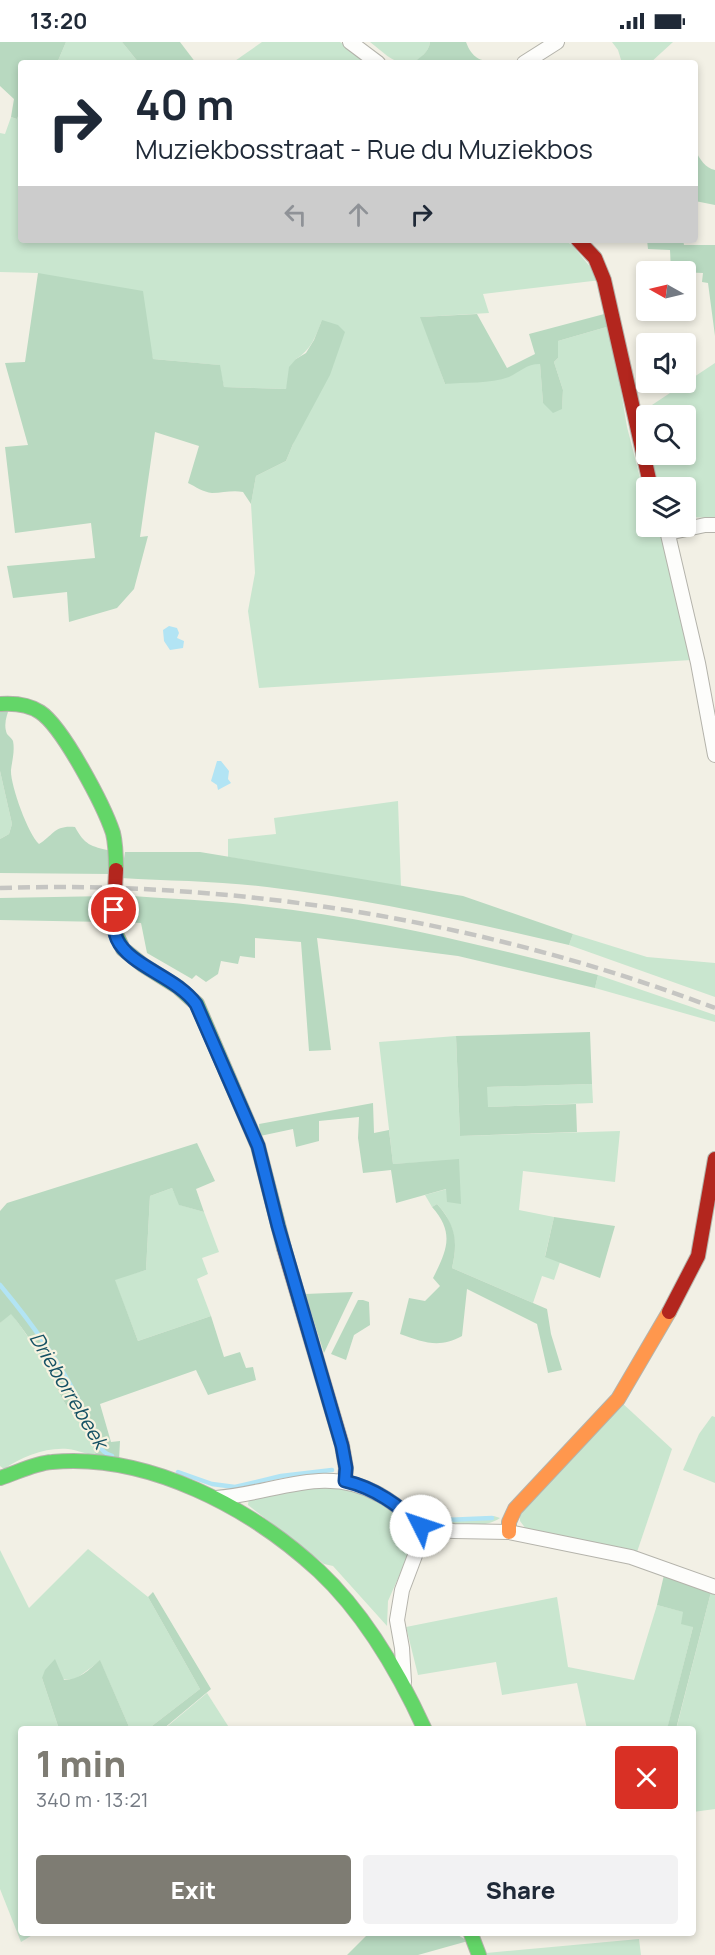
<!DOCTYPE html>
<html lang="en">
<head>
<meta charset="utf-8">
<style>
  :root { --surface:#fff; --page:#f2f2f3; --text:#1f2937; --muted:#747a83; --accent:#7e7c73 }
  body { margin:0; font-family:Manrope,sans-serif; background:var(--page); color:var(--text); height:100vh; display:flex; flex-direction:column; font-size:22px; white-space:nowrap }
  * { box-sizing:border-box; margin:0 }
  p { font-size:20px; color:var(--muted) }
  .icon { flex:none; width:33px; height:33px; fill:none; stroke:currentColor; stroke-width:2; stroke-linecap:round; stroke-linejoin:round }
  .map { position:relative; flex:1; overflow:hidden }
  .details { position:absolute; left:18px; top:1684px; width:678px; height:210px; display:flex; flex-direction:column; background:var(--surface); border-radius:6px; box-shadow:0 3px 9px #0003 }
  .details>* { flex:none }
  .hud { position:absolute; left:18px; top:18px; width:680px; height:183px; border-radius:6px; box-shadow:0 3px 9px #0003; background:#fff; color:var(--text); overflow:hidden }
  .needle { width:39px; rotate:278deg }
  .tools { position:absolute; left:636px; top:219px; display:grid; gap:12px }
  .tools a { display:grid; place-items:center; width:60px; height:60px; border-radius:6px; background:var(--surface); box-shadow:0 3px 9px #0003; font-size:30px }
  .pin { position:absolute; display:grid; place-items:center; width:51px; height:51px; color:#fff; margin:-26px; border:3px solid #fff; border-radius:50%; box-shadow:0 2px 6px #0007 }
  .me { position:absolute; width:66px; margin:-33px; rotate:311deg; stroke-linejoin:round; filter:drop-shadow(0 0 4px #0008) }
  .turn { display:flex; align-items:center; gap:21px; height:126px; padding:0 18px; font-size:27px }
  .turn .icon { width:78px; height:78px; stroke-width:2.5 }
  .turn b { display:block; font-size:42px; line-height:51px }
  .lanes { display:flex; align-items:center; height:57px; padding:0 18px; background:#0003; justify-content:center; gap:30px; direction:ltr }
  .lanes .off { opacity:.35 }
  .round { display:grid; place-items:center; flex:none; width:63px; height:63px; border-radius:6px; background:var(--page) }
  .headline { display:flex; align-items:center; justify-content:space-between; height:102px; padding:0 18px }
  h1 { font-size:36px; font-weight:800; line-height:45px; color:var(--accent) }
  .action { display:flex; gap:12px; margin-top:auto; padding:12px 18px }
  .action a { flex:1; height:69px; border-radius:6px; background:var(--accent); color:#fff; font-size:24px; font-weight:800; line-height:69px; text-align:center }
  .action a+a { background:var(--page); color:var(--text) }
  .status { display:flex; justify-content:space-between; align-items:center; height:42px; padding:0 30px; background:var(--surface); direction:ltr }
  .status svg { height:16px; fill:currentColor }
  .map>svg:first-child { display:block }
  .green { fill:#c9e6cf }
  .forest { fill:#b8d9c0 }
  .water { fill:#b2e4f4 }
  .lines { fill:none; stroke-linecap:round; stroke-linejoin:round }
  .stream { stroke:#b2e4f4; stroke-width:4.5 }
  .street-casing { stroke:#b4b3ab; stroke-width:16 }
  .fast-casing { stroke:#b4b3ab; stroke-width:16 }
  .slow-casing { stroke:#b4b3ab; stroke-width:16 }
  .jam-casing { stroke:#b4b3ab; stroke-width:16 }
  .street { stroke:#fdfdfb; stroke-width:14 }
  .fast { stroke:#63d668; stroke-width:14 }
  .slow { stroke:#ff974d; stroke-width:14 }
  .jam { stroke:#b3261e; stroke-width:14 }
  .rail { stroke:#c5c5c2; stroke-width:4.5; stroke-dasharray:12 6; stroke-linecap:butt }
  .jam-bridge-casing { stroke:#b4b3ab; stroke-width:16; stroke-linecap:butt }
  .jam-bridge { stroke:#b3261e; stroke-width:14 }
  .route-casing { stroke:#114b97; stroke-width:15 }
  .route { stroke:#1a73e8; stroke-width:10 }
  .labels { text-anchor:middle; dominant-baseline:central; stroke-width:4.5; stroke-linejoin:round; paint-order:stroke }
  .water-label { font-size:20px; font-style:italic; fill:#155164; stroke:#f7f3e0 }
</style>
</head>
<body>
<div class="status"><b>13:20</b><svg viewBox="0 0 49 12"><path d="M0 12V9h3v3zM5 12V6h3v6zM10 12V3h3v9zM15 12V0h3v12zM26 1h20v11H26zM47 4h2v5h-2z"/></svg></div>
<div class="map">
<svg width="715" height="1913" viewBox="0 0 715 1913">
  <rect width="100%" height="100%" fill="#f2f0e5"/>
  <g class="green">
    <polygon points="66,0 122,0 139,21 57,21"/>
    <polygon points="262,0 340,0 371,21 232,21"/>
    <path d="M370,0H430C429,7 425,12 420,16C400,30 386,12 370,0Z"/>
    <polygon points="612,0 673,0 650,21 638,21 635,18 632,21 622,21 618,8"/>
    <path d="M21,66V198H564L572,203L601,238L483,252L489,271L421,275L445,342L521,327L530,322H540L543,361L562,366L563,348L554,320L558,316V299L610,284L627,385L646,459V484L659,485L691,618L259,646L248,569L255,531L251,462L256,434L286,419L293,402L322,278C316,294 311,308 296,317L286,347L224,345L219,323L153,317L149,301L38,231L0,230V91L5,92L11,75L17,77Z"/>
    <polygon points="715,321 715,476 686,475 686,446 658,445 650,413 686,412 686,374 646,374 646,396 640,371"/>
    <polygon points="0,711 0,729 12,782 9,792 0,797"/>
    <polygon points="398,759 401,845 228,815 228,797 276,792 274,776"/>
    <polygon points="573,892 647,915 715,921 715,955 569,903"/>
    <polygon points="598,933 715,973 715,980 595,946"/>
    <path d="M456,994L460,1094L620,1089L615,1140L523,1129L519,1168L554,1175L545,1214L560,1220L554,1238L542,1234L533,1261L452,1226C458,1202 455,1181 437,1162L432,1165L425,1153L447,1147L459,1118L393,1122L379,1000Z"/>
    <polygon points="592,1042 593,1061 487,1065 487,1045"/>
    <polygon points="172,1146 180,1163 204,1170 219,1210 202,1216 208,1232 197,1237 211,1274 138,1299 114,1237 146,1228 150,1154"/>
    <path d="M11,1271C25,1290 38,1309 49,1330C61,1352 64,1368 86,1382L96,1414C87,1412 77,1408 68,1407C46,1405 21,1415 4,1427L0,1424V1281Z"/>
    <polygon points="621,1360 672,1407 637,1510 526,1487 520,1479 520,1472"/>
    <polygon points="712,1374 715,1375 715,1441 683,1428 699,1392"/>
    <polygon points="304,1445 352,1447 387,1464 406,1477 411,1486 411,1507 388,1559 387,1584 333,1524 324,1522 248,1463 249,1456"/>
    <path d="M422,1472L459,1477L494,1474L500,1476C485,1488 436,1484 420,1474Z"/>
    <polygon points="88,1507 148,1555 200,1647 148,1687 130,1687 100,1619 74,1638 42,1636 59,1687 21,1688 21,1892 34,1892 21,1900 0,1847 0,1508 29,1566"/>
    <polygon points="711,1550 715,1551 715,1767 693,1770 693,1688 676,1688"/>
    <polygon points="557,1555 568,1625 634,1638 657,1563 684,1570 693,1585 667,1688 587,1687 577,1641 502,1653 496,1620 418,1633 406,1585"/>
    <polygon points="207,1651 230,1687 163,1688"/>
    <polygon points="639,1897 641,1913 487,1913 486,1911"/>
  </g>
  <g class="forest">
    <polygon points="0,0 66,0 57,21 21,21 21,66 17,77 11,75 14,57 0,44"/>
    <polygon points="122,0 180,0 196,21 139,21"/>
    <path d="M430,0H466C475,25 492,19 514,18L510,21H412C420,16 429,10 430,0Z"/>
    <path d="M695,108C700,117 705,126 715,128V163L695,159Z"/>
    <polygon points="647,198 683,198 684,203 715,203 715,294 708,241 702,240 703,231 655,229 671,229 670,208 648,207"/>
    <path d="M38,231L143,249L153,317L220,323L224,345L286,347L289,325L296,317L306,311L314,298L322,278L338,283L345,290L330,333L293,402L286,419L256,434L251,462L243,450C232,448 223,451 212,451C203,450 196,445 188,441L199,404L155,390L140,495L148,494L134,547L117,566L69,580L67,550L13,556L7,524L95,516L91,481L15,491L5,405L28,403L5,321L25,320Z"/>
    <path d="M608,271L610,284L558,299V316L554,320L563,348L562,367L553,371L543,361L540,322C526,322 520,330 509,335C490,342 465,340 445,342L420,275L477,272L507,326L535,312L529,292Z"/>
    <path d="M0,664H10C7,673 3,682 7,692C9,694 12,697 13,699C15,709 12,719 11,728C10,742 28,792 39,802C54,793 54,783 75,785C85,803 90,804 111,809L109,832L0,831V797L9,792L12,782L0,729Z"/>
    <path d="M125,810H200L463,854L573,892L569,903C469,880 369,857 267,845C219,839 170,839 121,836Z"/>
    <path d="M119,853C166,857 213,858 260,864C374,876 487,904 598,933L595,946L458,914L317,896L331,1008L309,1009L301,900L255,896V916L240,914L238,922L221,919L218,932L206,940L196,933L192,937L147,911L141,881L120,880Z"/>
    <polygon points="108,854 106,880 0,878 0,856"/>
    <polygon points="590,990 592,1042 487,1045 488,1065 576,1062 577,1090 460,1094 456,994"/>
    <polygon points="373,1061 374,1091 389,1088 393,1122 459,1117 461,1162 447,1160 446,1147 396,1161 391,1128 363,1131 358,1096 359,1075 319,1079 319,1099 296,1105 293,1087 260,1094 259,1082"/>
    <path d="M197,1101L215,1139L196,1147L204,1170L179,1163L172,1146L150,1154L146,1228L115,1238L138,1299L211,1274L224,1315L240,1310L246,1326L253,1325L256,1338L208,1353L196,1328L100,1362L111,1400L120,1399L119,1418L96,1414L86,1382C64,1368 61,1352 49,1330C38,1309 26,1290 11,1272L0,1281V1169L7,1161Z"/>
    <path d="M437,1162C456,1183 458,1200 452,1226L547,1267L551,1292L562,1328L548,1331L537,1282L467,1247L462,1294C439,1307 423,1300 400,1292L409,1256L425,1259L440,1244L433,1236C447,1208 455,1191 432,1165Z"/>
    <polygon points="554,1175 615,1184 600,1236 545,1215"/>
    <polygon points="353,1250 324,1311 305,1252"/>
    <polygon points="358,1258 363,1258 369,1260 370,1283 354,1293 346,1318 331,1312"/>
    <polygon points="664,1533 711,1550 676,1687 667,1687 693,1585 681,1582 683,1570 657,1563"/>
    <polygon points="153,1550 211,1647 163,1687 148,1687 200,1647 148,1555"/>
    <path d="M55,1617L64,1638C79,1638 89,1628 100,1618L130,1687H72L71,1684L59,1687L42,1636L45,1628Z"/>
    <polygon points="368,1892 456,1892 468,1899 418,1913 347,1913"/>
  </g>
  <g class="water">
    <polygon points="169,584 177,586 179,591 177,596 184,599 183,606 170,608 164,599 163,588"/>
    <polygon points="217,719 221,719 229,729 228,737 231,741 218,748 217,743 211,739"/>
  </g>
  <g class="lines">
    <g class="stream">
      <path d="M0,1243C31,1280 61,1322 82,1365C90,1381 94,1409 112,1414"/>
      <polyline points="178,1430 212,1442 235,1445 281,1434 332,1428"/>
      <polyline points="422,1472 445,1478 492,1476"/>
    </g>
    <g class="street-casing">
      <g id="street">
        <polyline points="350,0 378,21"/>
        <polyline points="524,21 557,0"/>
        <polyline points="666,484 698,621 715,713"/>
        <polyline points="668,491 705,483 715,483"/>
        <path d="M216,1456C274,1452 325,1421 380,1453C397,1462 410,1475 425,1487"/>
        <polyline points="425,1487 454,1489 509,1490 631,1515 715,1545"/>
        <polyline points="404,1640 402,1606 397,1578 402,1548 425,1487"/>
      </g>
    </g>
    <g class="fast-casing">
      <g id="fast">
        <path d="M0,662C14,661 28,662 40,670C63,685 104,764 113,791C116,803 116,816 116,828"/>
        <polyline points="114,868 115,890 123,907 143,923 178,945 197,962 258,1104 284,1206"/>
        <path d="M0,1436C16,1431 35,1421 52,1420C148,1411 251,1466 319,1529C366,1573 399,1631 425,1688"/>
        <polyline points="471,1892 479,1913"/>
      </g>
    </g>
    <g class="slow-casing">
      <polyline id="slow" points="509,1490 509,1480 515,1467 618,1357 669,1270"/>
    </g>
    <g class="jam-casing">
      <g id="jam">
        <polyline points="578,198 595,216 604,238 651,446"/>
        <polyline points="284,1206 342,1403 346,1426 345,1439"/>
        <polyline points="669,1270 698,1214 715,1117"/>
      </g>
    </g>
    <use href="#street" class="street"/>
    <use href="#fast" class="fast"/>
    <use href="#slow" class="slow"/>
    <use href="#jam" class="jam"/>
    <path class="rail" d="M0,846C242,838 488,880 715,966"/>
    <g class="jam-bridge-casing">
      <polyline id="jam-bridge" points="114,868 116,828"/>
    </g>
    <use href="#jam-bridge" class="jam-bridge"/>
  </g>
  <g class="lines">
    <g class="route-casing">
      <path id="route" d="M114,868C114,877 113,888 117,897C129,924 177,935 196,962L258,1104L278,1184L342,1404L346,1426L345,1439C375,1446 398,1463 421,1484"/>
    </g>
    <use href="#route" class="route"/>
  </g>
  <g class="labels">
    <g class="water-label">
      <text transform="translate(69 1348) rotate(59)">Drieborrebeek</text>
    </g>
  </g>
</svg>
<div class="tools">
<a><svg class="needle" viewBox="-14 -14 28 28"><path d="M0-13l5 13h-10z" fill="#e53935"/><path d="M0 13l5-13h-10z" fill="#747a83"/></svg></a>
<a><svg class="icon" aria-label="sound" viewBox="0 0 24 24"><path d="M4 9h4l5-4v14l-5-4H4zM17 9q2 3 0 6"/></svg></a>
<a><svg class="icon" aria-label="search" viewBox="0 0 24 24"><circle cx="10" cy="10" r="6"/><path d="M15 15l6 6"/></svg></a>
<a><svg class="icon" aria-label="layers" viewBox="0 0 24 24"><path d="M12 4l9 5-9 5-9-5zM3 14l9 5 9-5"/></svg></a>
</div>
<div class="pin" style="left:114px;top:868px;background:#d93025"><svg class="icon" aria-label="arrive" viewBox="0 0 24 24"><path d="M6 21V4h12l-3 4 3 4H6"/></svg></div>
<svg class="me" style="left:421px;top:1484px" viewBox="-20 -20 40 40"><circle r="19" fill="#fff"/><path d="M0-13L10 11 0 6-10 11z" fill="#1a73e8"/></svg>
<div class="hud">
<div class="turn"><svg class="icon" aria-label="right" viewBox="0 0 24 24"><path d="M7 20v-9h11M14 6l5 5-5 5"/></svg><div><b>40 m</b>Muziekbosstraat - Rue du Muziekbos</div></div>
<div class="lanes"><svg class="icon off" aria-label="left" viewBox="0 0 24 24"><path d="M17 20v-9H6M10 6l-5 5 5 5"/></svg><svg class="icon off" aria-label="ahead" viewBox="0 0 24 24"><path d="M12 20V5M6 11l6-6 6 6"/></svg><svg class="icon" aria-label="right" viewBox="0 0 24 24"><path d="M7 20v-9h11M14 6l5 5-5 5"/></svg></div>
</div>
<section class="details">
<div class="headline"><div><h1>1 min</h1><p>340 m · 13:21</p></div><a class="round" style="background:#d93025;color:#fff"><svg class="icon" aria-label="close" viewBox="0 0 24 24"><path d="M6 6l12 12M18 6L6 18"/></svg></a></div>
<div class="action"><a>Exit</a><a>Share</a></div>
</section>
</div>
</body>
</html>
